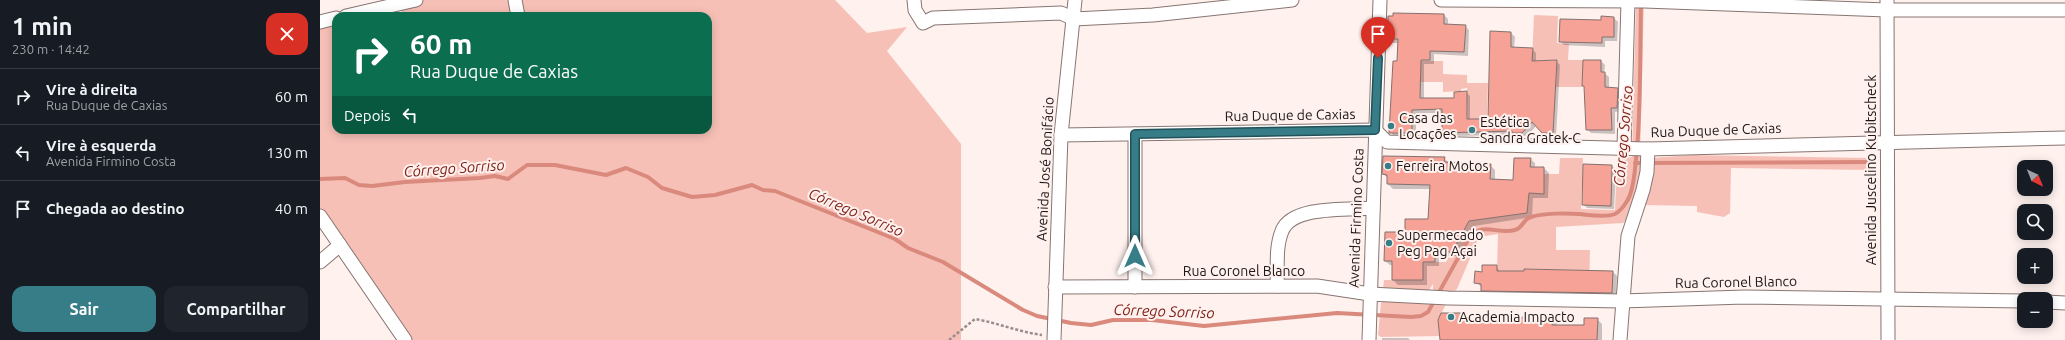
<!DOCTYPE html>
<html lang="pt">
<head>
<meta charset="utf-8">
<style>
  :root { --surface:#171b24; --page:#20242c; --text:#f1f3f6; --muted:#9ea1a6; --line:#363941; --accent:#367d88 }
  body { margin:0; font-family:Ubuntu,sans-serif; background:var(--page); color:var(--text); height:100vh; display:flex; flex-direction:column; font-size:15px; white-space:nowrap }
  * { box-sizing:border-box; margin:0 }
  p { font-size:13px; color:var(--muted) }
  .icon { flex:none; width:22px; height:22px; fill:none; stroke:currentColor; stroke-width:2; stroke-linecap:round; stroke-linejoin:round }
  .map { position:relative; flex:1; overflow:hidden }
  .drawer { display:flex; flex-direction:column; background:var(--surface); width:320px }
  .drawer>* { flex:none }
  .guide { position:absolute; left:12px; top:12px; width:380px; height:122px; border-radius:12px; box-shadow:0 2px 10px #0003; background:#0b6e4f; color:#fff; overflow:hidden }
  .needle { width:26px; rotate:137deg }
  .tools { position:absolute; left:1697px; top:160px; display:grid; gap:8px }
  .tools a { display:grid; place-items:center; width:36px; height:36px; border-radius:8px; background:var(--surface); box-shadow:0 2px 10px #0003; font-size:20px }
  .pin { position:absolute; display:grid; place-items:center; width:34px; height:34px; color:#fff; margin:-41px -17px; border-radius:50% 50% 50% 0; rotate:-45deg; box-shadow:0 0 4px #0007 }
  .pin .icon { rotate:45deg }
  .me { position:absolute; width:44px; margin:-22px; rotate:0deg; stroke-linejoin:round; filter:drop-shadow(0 0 3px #0008) }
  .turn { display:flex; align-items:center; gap:14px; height:84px; padding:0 12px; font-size:18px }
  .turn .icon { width:52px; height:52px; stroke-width:2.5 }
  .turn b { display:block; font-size:28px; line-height:34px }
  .then { display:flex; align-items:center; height:38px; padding:0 12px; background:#0003; gap:8px; font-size:15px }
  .round { display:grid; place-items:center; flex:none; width:42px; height:42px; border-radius:12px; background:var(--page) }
  .headline { display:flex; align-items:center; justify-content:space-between; height:68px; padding:0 12px }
  h1 { font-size:24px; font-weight:700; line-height:30px }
  .cta { display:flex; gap:8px; margin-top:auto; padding:8px 12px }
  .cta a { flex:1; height:46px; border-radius:12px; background:var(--accent); color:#fff; font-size:16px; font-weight:700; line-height:46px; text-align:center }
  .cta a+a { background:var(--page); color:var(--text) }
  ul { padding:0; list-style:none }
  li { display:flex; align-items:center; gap:12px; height:56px; padding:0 12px; border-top:1px solid var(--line) }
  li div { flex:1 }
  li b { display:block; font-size:15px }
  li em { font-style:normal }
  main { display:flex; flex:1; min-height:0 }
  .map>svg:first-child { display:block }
  .green { fill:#f7c0b7 }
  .shadow { fill:#0003 }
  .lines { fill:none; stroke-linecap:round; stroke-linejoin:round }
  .stream { stroke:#da897d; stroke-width:4 }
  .building { fill:#f6a296; stroke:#84716e }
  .minor-casing { stroke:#887572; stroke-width:15 }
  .path { stroke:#988e8c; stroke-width:2.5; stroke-dasharray:3 2; stroke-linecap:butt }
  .minor { stroke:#fff; stroke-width:13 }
  .route-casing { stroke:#235158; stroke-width:10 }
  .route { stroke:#367d88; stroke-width:7 }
  .poi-dot { fill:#367d88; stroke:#fef1ee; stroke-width:1.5 }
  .labels { text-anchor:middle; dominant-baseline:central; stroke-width:4; stroke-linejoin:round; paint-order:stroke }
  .street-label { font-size:14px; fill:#1f1716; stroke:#fef1ee }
  .poi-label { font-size:14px; fill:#1f1716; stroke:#fef1ee; text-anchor:start }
  .water-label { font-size:15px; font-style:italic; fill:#812119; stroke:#fef1ee }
</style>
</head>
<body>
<main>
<section class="drawer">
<div class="headline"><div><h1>1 min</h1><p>230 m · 14:42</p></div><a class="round" style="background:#d93025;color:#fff"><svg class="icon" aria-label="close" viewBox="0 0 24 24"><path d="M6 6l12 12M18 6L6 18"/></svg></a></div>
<ul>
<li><svg class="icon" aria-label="right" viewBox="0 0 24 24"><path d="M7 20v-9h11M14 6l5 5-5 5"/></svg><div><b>Vire à direita</b><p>Rua Duque de Caxias</p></div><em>60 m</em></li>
<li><svg class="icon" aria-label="left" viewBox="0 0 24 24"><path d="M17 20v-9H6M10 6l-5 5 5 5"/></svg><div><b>Vire à esquerda</b><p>Avenida Firmino Costa</p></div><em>130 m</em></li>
<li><svg class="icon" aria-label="arrive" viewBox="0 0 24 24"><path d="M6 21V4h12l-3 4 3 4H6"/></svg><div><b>Chegada ao destino</b></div><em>40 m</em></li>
</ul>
<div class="cta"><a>Sair</a><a>Compartilhar</a></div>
</section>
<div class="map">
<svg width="1745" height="340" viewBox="0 0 1745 340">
  <rect width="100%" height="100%" fill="#fef1ee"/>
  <g class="green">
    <polygon points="82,0 515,0 547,33 587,27 567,51 641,144 641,340 77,340 0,218 0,27 16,24 16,130 388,130 388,16 59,16 82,12"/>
    <polygon points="1316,0 1324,0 1320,157 1324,164 1308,218 1303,223 1236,227 1236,250 1270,250 1269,294 1254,294 1255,270 1204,269 1204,271 1177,271 1178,234 1159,237 1137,289 1131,294 1118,320 1120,336 1061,337 1058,335 1061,303 1064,301 1102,302 1113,294 1113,284 1109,290 1063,290 1064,280 1102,280 1103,262 1126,262 1149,221 1207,213 1209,193 1224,193 1224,174 1239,174 1240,158 1263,158 1261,209 1295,210 1297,159 1312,157"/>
    <polygon points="1214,15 1238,16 1237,43 1249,44 1248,60 1263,60 1262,87 1236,87 1237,60 1212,61"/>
    <polygon points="1101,61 1123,61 1123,74 1147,75 1147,83 1168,83 1167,119 1148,119 1147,88 1141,89 1141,91 1123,92 1123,82 1100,82"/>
    <polygon points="1370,155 1548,158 1553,160 1552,165 1547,170 1411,168 1410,213 1404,217 1377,212 1377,206 1322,205 1332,158"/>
  </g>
  <g class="shadow">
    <polygon points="1124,15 1128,19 1128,25 1145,26 1149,30 1148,56 1114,54 1114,64 1104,64 1104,99 1135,99 1146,92 1150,96 1150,120 1169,120 1191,33 1195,37 1194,48 1212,49 1216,53 1216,62 1236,61 1240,65 1236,136 1227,136 1216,126 1207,136 1195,135 1127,136 1123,132 1123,113 1096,113 1096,136 1074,136 1070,132 1078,62 1078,43 1073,43 1069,39"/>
    <polygon points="1294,18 1298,22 1297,41 1285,41 1285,47 1244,45 1240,41 1282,20"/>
    <polygon points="1281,61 1285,65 1284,73 1289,77 1289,88 1297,89 1301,93 1301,111 1295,112 1295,134 1271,133 1267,129 1265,87 1263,85"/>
    <polygon points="1124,158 1129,163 1170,165 1175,170 1175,180 1194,181 1210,159 1215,163 1215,168 1224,168 1229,173 1228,198 1213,198 1212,217 1154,226 1137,256 1119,256 1119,266 1107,266 1107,285 1078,285 1073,280 1073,265 1070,265 1065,261 1086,233 1109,220 1110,189 1073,189 1068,184 1068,178 1063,174"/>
    <polygon points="1292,166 1296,170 1294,209 1267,208 1263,204"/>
    <polygon points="1176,266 1180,272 1293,272 1297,276 1296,296 1166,294 1162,290 1162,287 1156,283 1163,273"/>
    <polygon points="1141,314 1146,321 1232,317 1237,321 1237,326 1265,326 1277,319 1282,324 1282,340 1121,340"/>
    <polygon points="1062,338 1088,338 1090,340 1062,340"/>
  </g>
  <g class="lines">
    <g class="stream">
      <polyline points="1315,163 1550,162"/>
      <path d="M0,179L25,178L39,185L52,186L85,182L160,178L175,176L188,179L207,165H235L286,175L306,168L328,177L342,188L372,197L395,195L432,185L443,190L455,191L575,239L588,248L623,262L703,310L717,316L751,323L771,325L793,320H832L884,326L1017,313L1091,317L1101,316L1108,312L1148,240C1161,220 1176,235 1195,230C1203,228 1203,219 1211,217C1223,213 1247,213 1259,214C1270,215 1285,218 1295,214C1301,211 1308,201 1310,195C1315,181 1315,166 1317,150C1321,101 1320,51 1321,2"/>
    </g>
  </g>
  <g class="building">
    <polygon points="1073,13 1124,14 1124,24 1146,25 1144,52 1110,51 1110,60 1101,60 1100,98 1134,98 1134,92 1147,91 1147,119 1168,119 1170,31 1191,32 1191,47 1213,48 1212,61 1237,60 1233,133 1222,133 1212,122 1202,133 1192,133 1192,131 1122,133 1122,109 1092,110 1092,133 1069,133 1073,61 1077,61 1078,39 1068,39 1068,16 1073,16"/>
    <polygon points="1281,16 1294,17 1294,37 1282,37 1282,43 1239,42 1240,19 1281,20"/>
    <polygon points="1263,60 1281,60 1281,72 1285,72 1285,87 1298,88 1297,108 1291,108 1292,130 1266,130 1264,86 1262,86"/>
    <polygon points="1063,156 1125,157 1124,162 1171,164 1170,179 1193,180 1194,158 1211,158 1210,167 1224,167 1224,194 1209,193 1207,213 1149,221 1132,252 1115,251 1115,262 1103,262 1103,280 1072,280 1072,261 1064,261 1065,232 1085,232 1085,219 1108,219 1110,185 1067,184 1067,175 1062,174"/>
    <polygon points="1263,164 1292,165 1291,206 1262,205"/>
    <polygon points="1162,265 1177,265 1177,271 1204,271 1204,269 1293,271 1292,293 1161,291 1161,284 1154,283 1155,271 1162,272"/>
    <polygon points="1121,313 1142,313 1142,320 1203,318 1203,316 1233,316 1232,325 1264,325 1264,318 1278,318 1277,340 1120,340 1118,320"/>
  </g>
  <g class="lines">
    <g class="minor-casing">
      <g id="minor">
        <polyline points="195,0 198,16"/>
        <polyline points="594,0 595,10 603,23 613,18 741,13 754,19 833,15 972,0"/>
        <polyline points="1121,0 1324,1 1567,10 1745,10"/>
        <polyline points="1567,0 1568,340"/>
        <polyline points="26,16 96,0"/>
        <polyline points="0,22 16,18"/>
        <polyline points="815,134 815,287"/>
        <polyline points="741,135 1055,130 1067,142 1328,149 1745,138"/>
        <polyline points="1304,148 1308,0"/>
        <polyline points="0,216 85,340"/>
        <polyline points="0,262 20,245"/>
        <path d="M957,286C958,269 955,248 962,231C972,205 1030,210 1053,208"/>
        <polyline points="735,287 997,286 1050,294 1128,298 1302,301 1424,297 1704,301"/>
        <polyline points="1726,302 1745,303"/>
        <polyline points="734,340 741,135 755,0"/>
        <polyline points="1049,340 1060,0"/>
        <polyline points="1300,340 1308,236 1323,190 1327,172 1328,149"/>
      </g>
    </g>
    <path class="path" d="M629,340L655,319C678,323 699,332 722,335"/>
    <use href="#minor" class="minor"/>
  </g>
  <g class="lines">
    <g class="route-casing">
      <polyline id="route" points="815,256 815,134 1055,130 1058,58"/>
    </g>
    <use href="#route" class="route"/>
  </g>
  <g class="poi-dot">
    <circle cx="1071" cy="126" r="4"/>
    <circle cx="1152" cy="130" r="4"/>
    <circle cx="1068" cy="166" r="4"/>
    <circle cx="1069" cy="243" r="4"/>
    <circle cx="1131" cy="317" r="4"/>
  </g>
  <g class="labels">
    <g class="street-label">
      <text transform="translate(970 115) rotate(-1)">Rua Duque de Caxias</text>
      <text transform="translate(1396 130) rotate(-2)">Rua Duque de Caxias</text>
      <text transform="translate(725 169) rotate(-87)">Avenida José Bonifácio</text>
      <text transform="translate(1551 170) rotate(-90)">Avenida Juscelino Kubitscheck</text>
      <text transform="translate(1036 218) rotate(-88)">Avenida Firmino Costa</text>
      <text x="924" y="271">Rua Coronel Blanco</text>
      <text transform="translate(1416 282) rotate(-1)">Rua Coronel Blanco</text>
    </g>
    <g class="poi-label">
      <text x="1079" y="118">Casa das<tspan x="1079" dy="16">Locações</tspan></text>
      <text x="1160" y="122">Estética<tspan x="1160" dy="16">Sandra Gratek-C</tspan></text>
      <text x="1076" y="166">Ferreira Motos</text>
      <text x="1077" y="235">Supermecado<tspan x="1077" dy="16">Peg Pag Açai</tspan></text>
      <text x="1139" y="317">Academia Impacto</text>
    </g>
    <g class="water-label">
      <text transform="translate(1303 136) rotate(-85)">Córrego Sorriso</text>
      <text transform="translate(134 168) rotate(-4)">Córrego Sorriso</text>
      <text transform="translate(536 212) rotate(23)">Córrego Sorriso</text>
      <text transform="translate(844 311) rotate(2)">Córrego Sorriso</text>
    </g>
  </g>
</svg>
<div class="tools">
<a><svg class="needle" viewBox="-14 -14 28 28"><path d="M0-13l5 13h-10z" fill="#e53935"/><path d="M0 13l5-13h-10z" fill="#9ea1a6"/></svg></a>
<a><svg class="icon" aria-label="search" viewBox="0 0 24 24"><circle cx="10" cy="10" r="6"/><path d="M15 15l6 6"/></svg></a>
<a>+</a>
<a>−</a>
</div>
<div class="pin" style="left:1058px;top:58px;background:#d93025"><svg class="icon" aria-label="arrive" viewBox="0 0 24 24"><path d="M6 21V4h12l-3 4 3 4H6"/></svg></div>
<svg class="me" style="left:815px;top:256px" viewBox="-20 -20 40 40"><path d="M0-17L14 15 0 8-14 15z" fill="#367d88" stroke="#fff" stroke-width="4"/></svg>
<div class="guide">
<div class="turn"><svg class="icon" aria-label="right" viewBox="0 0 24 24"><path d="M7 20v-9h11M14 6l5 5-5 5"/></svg><div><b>60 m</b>Rua Duque de Caxias</div></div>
<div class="then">Depois<svg class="icon" aria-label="left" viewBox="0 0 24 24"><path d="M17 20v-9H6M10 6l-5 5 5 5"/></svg></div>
</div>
</div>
</main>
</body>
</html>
